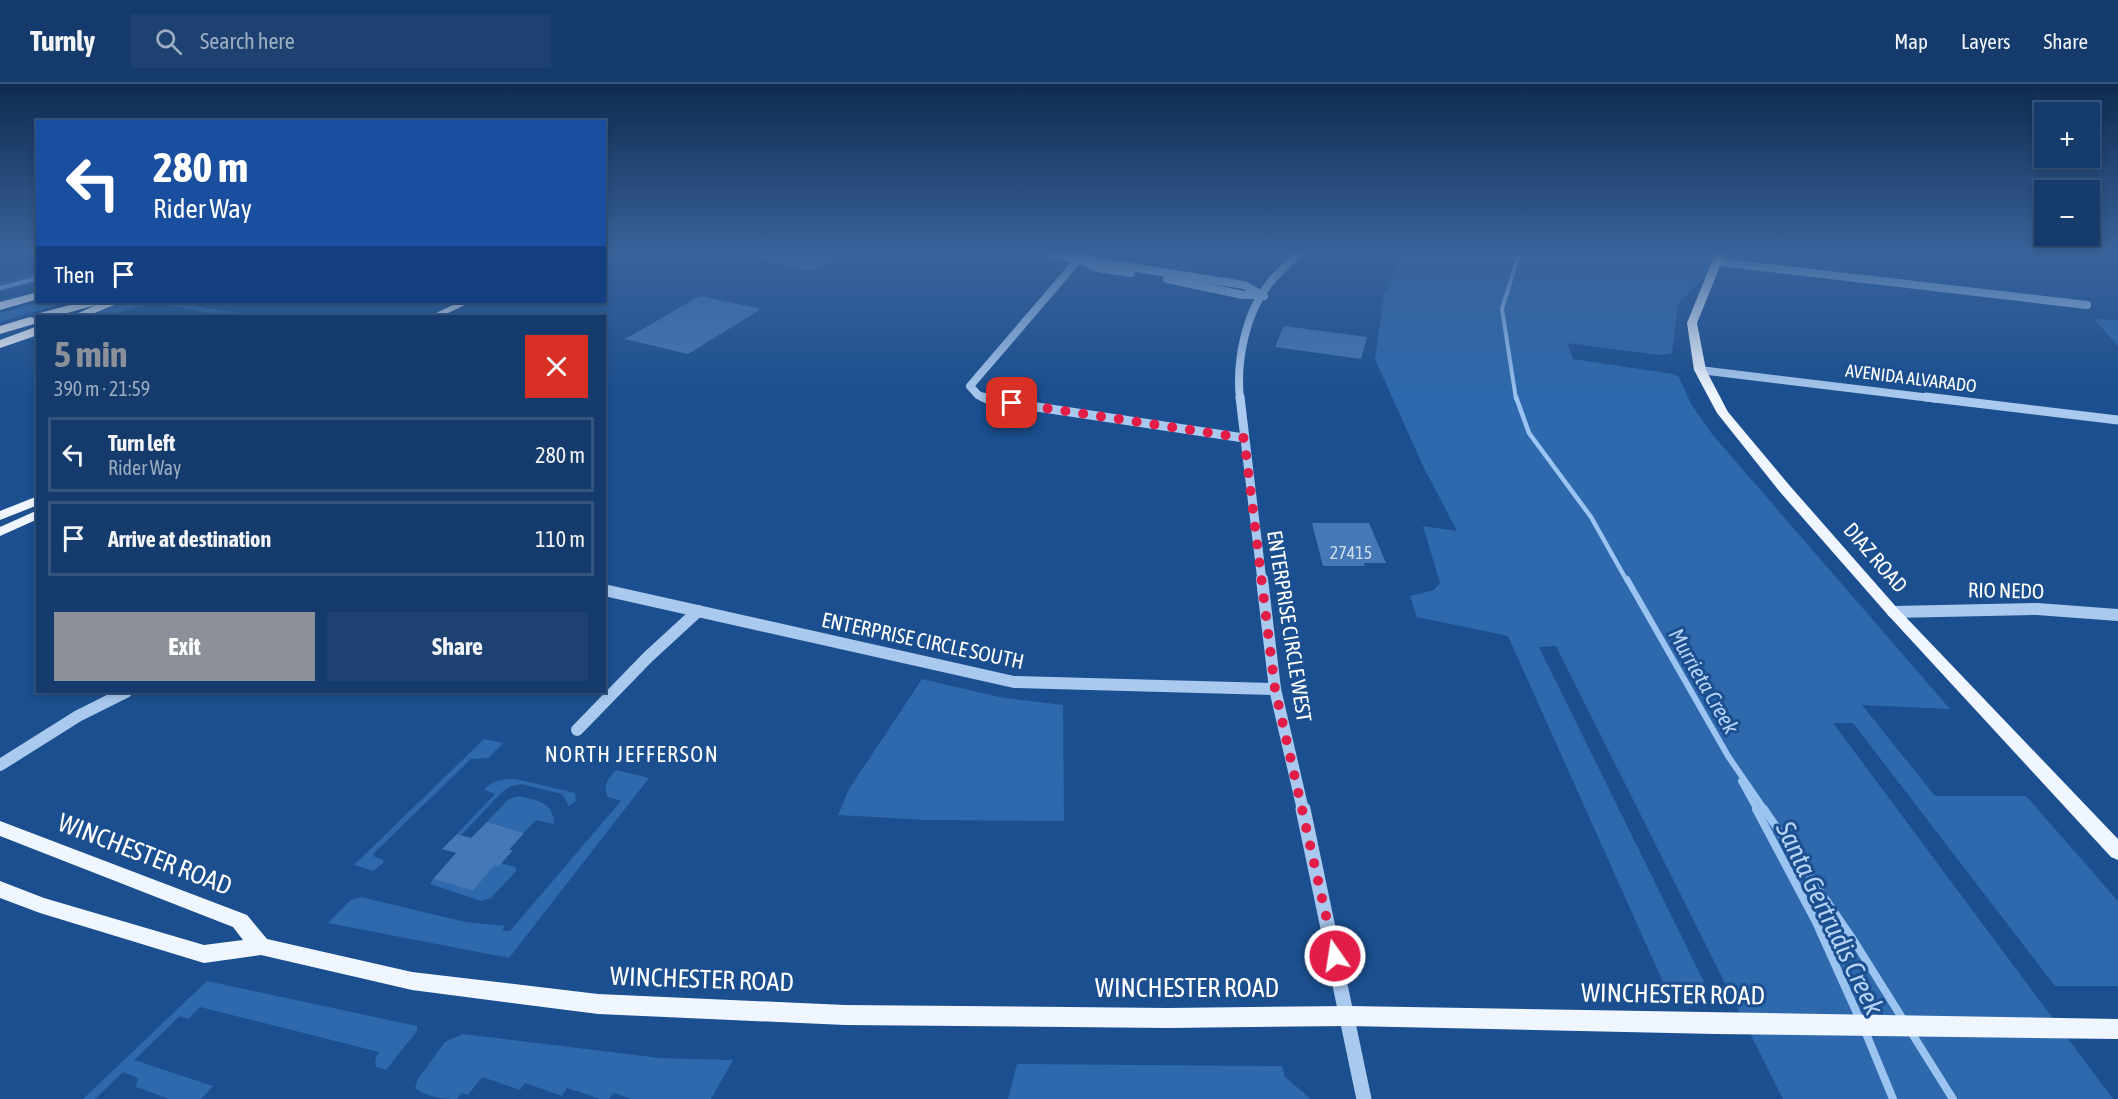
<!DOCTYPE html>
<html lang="en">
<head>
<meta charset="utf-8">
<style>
  :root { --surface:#143b6b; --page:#1d4271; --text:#f1f3f6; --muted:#9dadc1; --line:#33557e; --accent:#8c9099 }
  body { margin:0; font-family:"Asap Condensed",sans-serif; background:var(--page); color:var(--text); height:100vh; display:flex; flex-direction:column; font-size:22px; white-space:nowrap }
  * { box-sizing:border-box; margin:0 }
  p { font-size:20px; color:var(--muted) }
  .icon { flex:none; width:33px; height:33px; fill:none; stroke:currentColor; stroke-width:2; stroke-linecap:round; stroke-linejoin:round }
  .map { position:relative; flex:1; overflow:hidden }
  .side { position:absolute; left:36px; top:231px; width:570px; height:378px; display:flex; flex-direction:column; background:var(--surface); border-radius:0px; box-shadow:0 3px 9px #0003,0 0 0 2px var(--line) }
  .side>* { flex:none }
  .top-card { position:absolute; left:36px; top:36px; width:570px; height:183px; border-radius:0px; box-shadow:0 3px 9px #0003,0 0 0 2px var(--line); background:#1a4fa0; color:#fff; overflow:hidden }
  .fabs { position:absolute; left:2034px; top:18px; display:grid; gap:12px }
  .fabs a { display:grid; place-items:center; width:66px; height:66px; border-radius:0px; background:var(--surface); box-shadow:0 3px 9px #0003,0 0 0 2px var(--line); font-size:30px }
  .pin { position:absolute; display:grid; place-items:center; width:51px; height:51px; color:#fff; margin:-26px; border-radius:12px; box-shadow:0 3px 9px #0006 }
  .me { position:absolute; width:66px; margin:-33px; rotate:347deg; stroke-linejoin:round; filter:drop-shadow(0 0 4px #0008) }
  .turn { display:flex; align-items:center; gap:21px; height:126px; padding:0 18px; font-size:27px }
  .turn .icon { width:78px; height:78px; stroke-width:2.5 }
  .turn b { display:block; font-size:42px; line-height:51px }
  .then { display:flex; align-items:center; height:57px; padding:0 18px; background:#0003; gap:12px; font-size:22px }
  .round { display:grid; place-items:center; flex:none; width:63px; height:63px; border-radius:0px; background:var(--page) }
  .head { display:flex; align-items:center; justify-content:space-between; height:102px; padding:0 18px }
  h1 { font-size:36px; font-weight:700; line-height:45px; color:var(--accent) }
  .cta { display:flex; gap:12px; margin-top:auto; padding:12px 18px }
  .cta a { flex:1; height:69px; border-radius:0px; background:var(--accent); color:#fff; font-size:24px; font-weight:700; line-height:69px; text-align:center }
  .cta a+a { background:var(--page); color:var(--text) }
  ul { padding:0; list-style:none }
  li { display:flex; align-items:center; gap:18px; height:75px; margin:0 12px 9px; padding:0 6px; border:3px solid var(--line); border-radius:0px }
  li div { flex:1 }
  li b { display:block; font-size:22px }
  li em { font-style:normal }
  header { display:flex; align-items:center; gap:36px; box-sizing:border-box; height:84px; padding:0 30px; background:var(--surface); border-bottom:2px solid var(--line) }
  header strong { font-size:28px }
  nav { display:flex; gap:33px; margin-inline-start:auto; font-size:21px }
  .search { width:420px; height:54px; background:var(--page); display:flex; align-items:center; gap:15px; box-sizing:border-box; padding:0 21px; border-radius:0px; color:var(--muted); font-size:22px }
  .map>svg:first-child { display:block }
  .green { fill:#2e69ad }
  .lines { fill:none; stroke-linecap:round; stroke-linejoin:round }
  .stream-far3 { stroke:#9cc4f0; stroke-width:4 }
  .stream-far2 { stroke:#9cc4f0; stroke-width:4.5 }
  .stream-far1 { stroke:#9cc4f0; stroke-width:6 }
  .stream { stroke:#9cc4f0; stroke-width:8 }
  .building { fill:#4478b7 }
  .minor-far3 { stroke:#a9c9ee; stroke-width:8 }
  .minor-far2 { stroke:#a9c9ee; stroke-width:9 }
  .minor-far1 { stroke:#a9c9ee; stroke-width:12 }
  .minor { stroke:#a9c9ee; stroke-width:15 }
  .major { fill:#f0f6ff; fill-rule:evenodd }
  .highway { fill:#fff; fill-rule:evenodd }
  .route { stroke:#e11d48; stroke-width:10; stroke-dasharray:0 18 }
  .labels { text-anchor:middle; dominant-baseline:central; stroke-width:6; stroke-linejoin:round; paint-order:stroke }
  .far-street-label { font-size:18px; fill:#fff; stroke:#1b4f8f }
  .number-label { font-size:18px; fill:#d0dded }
  .street-label { font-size:21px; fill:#fff; stroke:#1b4f8f }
  .water-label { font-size:22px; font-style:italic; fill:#b5d3f5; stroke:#1b4f8f }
  .neighbourhood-label { font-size:22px; letter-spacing:1.5px; fill:#fff; stroke:#1b4f8f }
  .near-street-label { font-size:26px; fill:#fff; stroke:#1b4f8f }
  .near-water-label { font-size:27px; font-style:italic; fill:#b5d3f5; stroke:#1b4f8f }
</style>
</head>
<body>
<header>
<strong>Turnly</strong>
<div class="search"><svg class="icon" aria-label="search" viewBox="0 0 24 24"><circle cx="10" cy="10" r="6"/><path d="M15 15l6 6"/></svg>Search here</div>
<nav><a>Map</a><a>Layers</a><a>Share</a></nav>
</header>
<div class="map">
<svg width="2118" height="1015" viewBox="0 0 2118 1015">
  <rect width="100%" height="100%" fill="#1b4f8f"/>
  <g class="green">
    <polygon points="1400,170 1714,170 1705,192 1678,221 1672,269 1659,271 1567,259 1573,275 1673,290 1679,293 1691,320 1712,350 1950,625 1862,621 1935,712 2026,712 2118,817 2118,902 2055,902 1853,639 1833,639 2113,1015 1783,1015 1556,562 1539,563 1705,900 1663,898 1508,552 1417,533 1410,512 1434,506 1440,499 1423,442 1457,447 1423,382 1375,275 1384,209 1397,185 1393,178"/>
    <polygon points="37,188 37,198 0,208 0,198"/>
    <polygon points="38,218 68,218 0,238 0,229"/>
    <polygon points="130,218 172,218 255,232 225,232 153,218 109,232 86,232"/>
    <polygon points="2094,235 2118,236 2118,262"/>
    <polygon points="922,595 999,613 1063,621 1064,737 927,736 838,731 849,705"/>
    <polygon points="484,655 503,659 488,674 471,675 374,769 373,772 383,776 383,779 373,787 354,781"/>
    <path d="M616,686L649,694L509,874L328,839L351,816L361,813L465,838L505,842L502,847H510L621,717L608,713C602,701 608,695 616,686Z"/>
    <path d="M516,695L575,709L576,717L569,722L562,710L521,700L512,702L502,708L461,751L457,750L495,710L484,706C492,696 503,695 516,695Z"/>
    <path d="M519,712C536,716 554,718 554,740L536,736L524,749L487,738L509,715Z"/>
    <polygon points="501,779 515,783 516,787 491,814 481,817 430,800 433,795 473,807 495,781 498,782"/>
    <polygon points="207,897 417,942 417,947 386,986 376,983 375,976 379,968 200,923 188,935 180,932 134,976 213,1002 201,1015 169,1015 136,1003 138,994 123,988 95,1015 83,1015"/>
    <path d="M463,950L660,974L733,976L711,1015H631L614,1009L609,1015H600L567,1004L562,1012L525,999L520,1006L482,993L468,1011L462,1009L457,1015C443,1015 426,1013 415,1004L418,995L445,958Z"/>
    <polygon points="1017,980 1282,982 1285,993 1311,1015 1008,1015"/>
  </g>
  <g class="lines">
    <g class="stream-far3">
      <polyline points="0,204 38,194"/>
      <polyline points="1516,315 1502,225 1519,170"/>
    </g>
    <polyline class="stream-far2" points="1516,313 1529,349 1591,433 1627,497"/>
    <g class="stream-far1">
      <polyline points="1627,495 1728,672 1765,726"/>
      <polyline points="1741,697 1757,726"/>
    </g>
    <g class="stream">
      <polyline points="1756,725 1816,838 1860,936"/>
      <polyline points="1764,725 1854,857 1904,937"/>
      <polyline points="1865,947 1893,1015"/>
      <polyline points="1911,948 1953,1015"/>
    </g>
  </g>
  <g class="building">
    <polygon points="758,170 842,170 813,187 758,176"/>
    <polygon points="700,212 761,225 688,270 625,255"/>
    <polygon points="1284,242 1367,253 1361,275 1275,263"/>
    <polygon points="1312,439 1369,439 1386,479 1364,479 1365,482 1323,482"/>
    <polygon points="487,738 524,749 509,766 513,766 498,783 495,781 473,807 433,795 456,769 442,765 457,750 471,754"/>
  </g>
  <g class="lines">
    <g class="minor-far3">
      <polyline points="1048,170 1244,201 1264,212"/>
      <polyline points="1082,177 1097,184 1131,189"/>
      <polyline points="1717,178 2087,221"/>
      <polyline points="1167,195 1243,211 1261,211"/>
      <polyline points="1700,286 1939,315"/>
      <polyline points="987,315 978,311 970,302 1079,175 1088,170"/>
      <path d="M1240,315C1236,278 1245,230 1269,200C1277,189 1288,180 1298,170"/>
    </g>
    <g class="minor-far2">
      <polyline points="983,313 990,316 1244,354"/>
      <polyline points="1240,313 1262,497"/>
      <polyline points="1926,313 2118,336"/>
    </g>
    <g class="minor-far1">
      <polyline points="1262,495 1275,605 1303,726"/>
      <polyline points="604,506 1014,598 1275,605"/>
      <polyline points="1893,528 2037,525 2118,531"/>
      <polyline points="577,646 648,573 698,527"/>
      <polyline points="0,681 78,632 126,608"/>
    </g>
    <polyline class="minor" points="1303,725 1364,1015"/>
    <g class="major">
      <polygon points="1715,170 1725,170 1697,239 1706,286 1728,328 1790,402 1898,525 2118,755 2118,776 2111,773 1888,531 1780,408 1717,329 1694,286 1687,239"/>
      <polygon points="459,218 471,218 442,232 430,232"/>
      <polygon points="38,412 38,421 0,436 0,427"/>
      <polygon points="38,426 38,435 0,452 0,443"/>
      <polygon points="0,737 247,831 267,855 412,888 598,910 845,921 1168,924 1349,922 2118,935 2118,955 1715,950 1349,942 1168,944 845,941 598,930 412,906 261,871 204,879 40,829 0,814 0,797 44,814 204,861 243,856 233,843 0,752"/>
    </g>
    <g class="highway">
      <polygon points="38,208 38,215 0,226 0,218"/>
      <polygon points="81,218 99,218 97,220 106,218 122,218 87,232 78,232 76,230 96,221 56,232 38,232 40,229"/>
      <polygon points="30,233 34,234 36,237 34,240 0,250 0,242"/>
      <polygon points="38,242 38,251 0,264 0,256"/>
    </g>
  </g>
  <linearGradient id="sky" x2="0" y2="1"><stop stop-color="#0f2b4f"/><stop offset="0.54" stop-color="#39639b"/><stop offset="1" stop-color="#39639b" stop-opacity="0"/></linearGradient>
  <rect width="2118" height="312" fill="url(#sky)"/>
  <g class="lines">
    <polyline class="route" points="1012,319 1244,354 1275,605 1335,872"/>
  </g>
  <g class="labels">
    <g class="far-street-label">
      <text transform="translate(1911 294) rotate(7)">AVENIDA ALVARADO</text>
    </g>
    <g class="number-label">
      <text x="1351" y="468">27415</text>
    </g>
    <g class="street-label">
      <text transform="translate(1876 473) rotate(49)">DIAZ ROAD</text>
      <text transform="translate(2006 506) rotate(1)">RIO NEDO</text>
      <text transform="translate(1290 542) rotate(81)">ENTERPRISE CIRCLE WEST</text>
      <text transform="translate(923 556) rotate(12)">ENTERPRISE CIRCLE SOUTH</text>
    </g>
    <g class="water-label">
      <text transform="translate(1704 597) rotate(60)">Murrieta Creek</text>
    </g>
    <g class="neighbourhood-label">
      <text x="632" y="670">NORTH JEFFERSON</text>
    </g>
    <g class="near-street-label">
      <text transform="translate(145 770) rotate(21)">WINCHESTER ROAD</text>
      <text transform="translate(702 895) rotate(2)">WINCHESTER ROAD</text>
      <text x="1187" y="904">WINCHESTER ROAD</text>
      <text transform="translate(1673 910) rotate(1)">WINCHESTER ROAD</text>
    </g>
    <g class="near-water-label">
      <text transform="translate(1830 834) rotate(64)">Santa Gertrudis Creek</text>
    </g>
  </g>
</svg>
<div class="fabs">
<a>+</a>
<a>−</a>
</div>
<div class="pin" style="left:1012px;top:319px;background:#d93025"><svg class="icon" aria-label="arrive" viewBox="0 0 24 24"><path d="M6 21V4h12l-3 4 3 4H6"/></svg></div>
<svg class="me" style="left:1335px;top:872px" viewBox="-20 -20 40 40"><circle r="17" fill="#e11d48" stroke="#fff" stroke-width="3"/><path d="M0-11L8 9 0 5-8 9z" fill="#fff"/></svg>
<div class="top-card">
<div class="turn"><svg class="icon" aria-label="left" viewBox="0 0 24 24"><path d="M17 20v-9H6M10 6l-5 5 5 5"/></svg><div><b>280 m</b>Rider Way</div></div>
<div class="then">Then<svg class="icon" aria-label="arrive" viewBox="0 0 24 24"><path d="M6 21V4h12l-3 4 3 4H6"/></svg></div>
</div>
<section class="side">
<div class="head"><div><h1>5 min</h1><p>390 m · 21:59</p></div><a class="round" style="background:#d93025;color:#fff"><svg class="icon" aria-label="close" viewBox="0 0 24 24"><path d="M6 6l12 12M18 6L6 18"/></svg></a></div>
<ul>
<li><svg class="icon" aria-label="left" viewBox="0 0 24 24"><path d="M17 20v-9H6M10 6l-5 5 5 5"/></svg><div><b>Turn left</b><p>Rider Way</p></div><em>280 m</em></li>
<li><svg class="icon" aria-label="arrive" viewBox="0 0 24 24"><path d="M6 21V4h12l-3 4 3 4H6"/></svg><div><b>Arrive at destination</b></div><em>110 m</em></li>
</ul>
<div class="cta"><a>Exit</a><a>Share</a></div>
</section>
</div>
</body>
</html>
